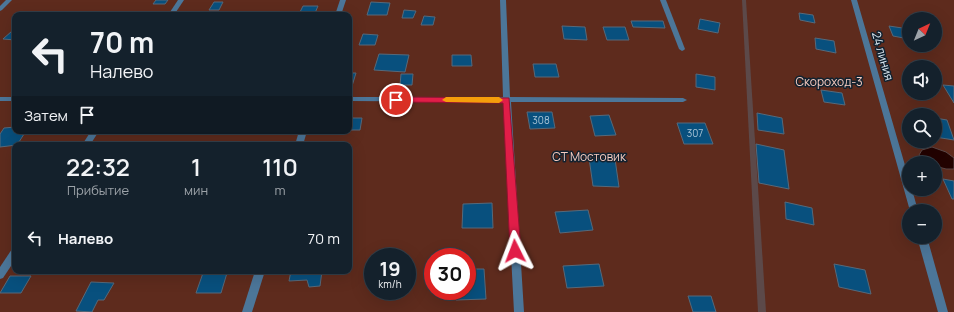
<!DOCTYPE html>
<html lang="ru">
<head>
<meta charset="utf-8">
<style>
  :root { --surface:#14212c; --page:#1d2934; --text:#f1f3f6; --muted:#9da3a9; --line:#333e48 }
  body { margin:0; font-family:Manrope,sans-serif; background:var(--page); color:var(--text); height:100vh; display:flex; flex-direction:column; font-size:15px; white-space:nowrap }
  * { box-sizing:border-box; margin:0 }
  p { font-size:13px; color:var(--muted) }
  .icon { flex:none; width:22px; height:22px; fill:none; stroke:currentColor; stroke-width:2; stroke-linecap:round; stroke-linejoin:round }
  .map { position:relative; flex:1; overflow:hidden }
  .sheet { position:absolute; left:12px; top:142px; width:340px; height:132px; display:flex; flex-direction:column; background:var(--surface); border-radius:8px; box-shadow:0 4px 16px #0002,0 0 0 1px var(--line) }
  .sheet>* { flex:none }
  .banner { position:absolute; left:12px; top:12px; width:340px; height:122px; border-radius:8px; box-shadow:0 4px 16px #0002,0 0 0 1px var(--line); background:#14212c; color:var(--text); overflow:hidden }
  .needle { width:26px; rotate:43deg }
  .tools { position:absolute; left:902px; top:12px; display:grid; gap:8px }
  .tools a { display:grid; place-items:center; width:40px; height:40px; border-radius:50%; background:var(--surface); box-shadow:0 4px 16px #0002,0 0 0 1px var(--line); font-size:20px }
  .speed { position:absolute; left:364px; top:248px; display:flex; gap:8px; font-size:20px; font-weight:700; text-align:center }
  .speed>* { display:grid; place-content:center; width:52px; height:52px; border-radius:50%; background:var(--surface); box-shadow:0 4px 16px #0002,0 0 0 1px var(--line); line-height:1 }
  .speed small { font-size:10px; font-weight:400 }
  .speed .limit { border:6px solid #d22; background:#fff; color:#111 }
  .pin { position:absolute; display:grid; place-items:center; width:34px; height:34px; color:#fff; margin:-17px; border:2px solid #fff; border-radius:50%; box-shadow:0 1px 4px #0007 }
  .me { position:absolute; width:44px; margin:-22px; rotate:357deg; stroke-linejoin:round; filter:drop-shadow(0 0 3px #0008) }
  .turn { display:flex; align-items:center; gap:14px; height:84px; padding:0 12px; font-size:18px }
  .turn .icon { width:52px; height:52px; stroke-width:2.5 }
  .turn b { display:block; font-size:28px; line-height:34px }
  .then { display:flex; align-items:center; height:38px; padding:0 12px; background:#0003; gap:8px; font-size:15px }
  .eta { display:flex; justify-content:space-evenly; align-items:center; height:68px; text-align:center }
  .eta b { font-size:24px; font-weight:600; line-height:28px }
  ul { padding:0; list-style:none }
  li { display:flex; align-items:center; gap:12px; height:56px; padding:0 12px }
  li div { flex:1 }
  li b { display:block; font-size:15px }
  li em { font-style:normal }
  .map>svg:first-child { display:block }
  .green { fill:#5e2b1d; fill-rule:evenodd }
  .water { fill:#230300; stroke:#5c4949 }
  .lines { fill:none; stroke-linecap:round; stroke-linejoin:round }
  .stream { fill:#5c4949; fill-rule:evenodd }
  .building { fill:#08507e; stroke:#56697a }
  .street { fill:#4c7699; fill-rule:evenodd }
  .route { fill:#e11d48; stroke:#92132f }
  .slow { fill:#f59e0b }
  .labels { text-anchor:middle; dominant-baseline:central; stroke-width:3; stroke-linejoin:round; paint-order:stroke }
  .number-label { font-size:10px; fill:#aac4d6 }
  .street-label { font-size:12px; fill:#e0ebf4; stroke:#112230 }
  .park-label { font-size:12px; fill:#f7cbbf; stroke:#112230 }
</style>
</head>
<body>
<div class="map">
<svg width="954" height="312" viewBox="0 0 954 312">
  <rect width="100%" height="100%" fill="#1a2c3a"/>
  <path class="green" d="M0,0H954V312H0ZM15,15H349V131H15ZM909,19H935V45H909ZM909,67H935V93H909ZM909,115H935V141H909ZM15,145H349V271H15ZM909,163H935V189H909ZM909,211H935V237H909ZM373,257H407V291H373ZM433,257H467V291H433Z"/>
  <polygon class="water" points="932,147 946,152 954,158 954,169 946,169 935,166 935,163 930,163 919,155 922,150"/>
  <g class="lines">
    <polygon class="stream" points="742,0 746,0 766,312 758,312"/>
  </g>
  <g class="building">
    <polygon points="156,0 168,0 165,4 153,4"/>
    <polygon points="214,2 223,2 219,10 209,10"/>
    <polygon points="371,2 390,3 387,15 367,15"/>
    <polygon points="303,6 318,6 315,13 300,12"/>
    <polygon points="404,10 416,11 413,18 402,18"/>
    <polygon points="799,13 813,15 815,23 800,20"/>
    <polygon points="424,16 435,17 433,25 421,25"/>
    <polygon points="700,19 720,23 718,33 698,29"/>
    <polygon points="631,21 663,21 665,28 633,27"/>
    <polygon points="562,26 585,27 587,40 564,39"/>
    <polygon points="889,26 909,29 909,39 893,36"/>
    <polygon points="603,27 625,27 629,40 607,40"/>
    <polygon points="12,31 15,32 15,40 3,39"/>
    <polygon points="363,34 378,35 375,45 359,45"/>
    <polygon points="815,38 834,41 836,53 816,49"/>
    <polygon points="379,54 409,55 405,72 374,70"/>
    <polygon points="452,55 471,55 472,66 452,66"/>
    <polygon points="533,64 556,64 559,77 535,77"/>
    <polygon points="349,73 356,73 352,86 349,86"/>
    <polygon points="401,74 413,74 412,85 400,85"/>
    <polygon points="696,74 715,77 715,90 696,87"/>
    <polygon points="943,85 954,86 954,103"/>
    <polygon points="821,90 842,93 845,105 824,102"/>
    <polygon points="527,112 552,112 555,128 530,129"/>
    <polygon points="757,113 782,118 784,134 758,130"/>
    <polygon points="609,115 616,135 595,136 590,116"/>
    <polygon points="349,118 362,118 360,130 349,130"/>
    <polygon points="935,118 947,120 954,140 935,137"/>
    <polygon points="677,123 705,123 713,144 684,144"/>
    <polygon points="15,127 15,131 26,131 17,145 0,147 0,134 4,128"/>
    <polygon points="756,144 784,150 789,189 759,183"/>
    <polygon points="589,158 615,159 619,187 593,186"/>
    <polygon points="943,179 954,181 954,199 952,199"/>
    <polygon points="785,202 812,208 814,225 786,219"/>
    <polygon points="492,203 493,228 462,228 463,204"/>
    <polygon points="588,210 593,230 560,233 555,212"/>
    <polygon points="599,264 604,286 567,288 563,266"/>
    <polygon points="834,264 865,270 871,294 839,287"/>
    <polygon points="467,269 484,269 486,299 456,300 456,291 467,291"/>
    <polygon points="291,271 322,271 320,286 309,287 307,280 289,281"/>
    <polygon points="203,273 227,273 221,293 196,293"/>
    <polygon points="10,276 31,276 21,293 0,293"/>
    <polygon points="91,282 114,283 104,300 98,300 92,312 76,311"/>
    <polygon points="688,296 711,296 716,312 693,312"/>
  </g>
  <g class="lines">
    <g class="street">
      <polygon points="6,0 12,0 2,10 0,11 0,6"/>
      <polygon points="178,0 184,0 174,15 168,15"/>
      <polygon points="340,0 346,0 341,15 335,15"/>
      <polygon points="500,0 506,0 510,97 683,98 687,100 683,102 511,102 524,312 514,312 503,102 349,101 349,97 503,97"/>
      <polygon points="660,0 666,0 685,49 684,50 682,51 679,49"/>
      <polygon points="851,0 857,0 909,179 909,189 912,189 918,211 910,211"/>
      <rect x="0" y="97" width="15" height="4"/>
      <polygon points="91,131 99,131 90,145 82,145"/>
      <polygon points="299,131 307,131 303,145 295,145"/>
      <polygon points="917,237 927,237 948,312 938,312"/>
      <polygon points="15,248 15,260 3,278 0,279 0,267 12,249"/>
      <polygon points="255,271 265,271 252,312 242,312"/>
    </g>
  </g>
  <polygon class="route" points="396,97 509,98 521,251 519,255 512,255 510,251 503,103 396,102 392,100"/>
  <polygon class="slow" points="446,97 499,97 503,100 499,103 446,102 442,100"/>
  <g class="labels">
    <g class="number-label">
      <text x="541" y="120">308</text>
      <text x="695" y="133">307</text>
    </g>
    <g class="street-label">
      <text transform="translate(883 56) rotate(74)">24 линия</text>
    </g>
    <g class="park-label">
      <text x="829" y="81">Скороход-3</text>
      <text x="589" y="156">СТ Мостовик</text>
    </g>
  </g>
</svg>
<div class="tools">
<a><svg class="needle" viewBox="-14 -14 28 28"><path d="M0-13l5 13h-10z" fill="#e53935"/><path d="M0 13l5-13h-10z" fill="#9da3a9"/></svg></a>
<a><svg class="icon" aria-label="sound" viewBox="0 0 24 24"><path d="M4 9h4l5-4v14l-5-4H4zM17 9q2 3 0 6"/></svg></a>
<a><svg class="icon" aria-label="search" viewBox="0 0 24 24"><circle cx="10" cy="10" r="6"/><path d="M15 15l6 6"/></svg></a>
<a>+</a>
<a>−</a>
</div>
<div class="speed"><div>19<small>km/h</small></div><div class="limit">30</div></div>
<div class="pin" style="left:396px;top:100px;background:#d93025"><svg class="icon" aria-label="arrive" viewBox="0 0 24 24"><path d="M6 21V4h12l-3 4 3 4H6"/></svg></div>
<svg class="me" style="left:515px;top:251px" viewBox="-20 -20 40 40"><path d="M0-17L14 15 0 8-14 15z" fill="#e11d48" stroke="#fff" stroke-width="4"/></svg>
<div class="banner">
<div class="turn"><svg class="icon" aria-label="left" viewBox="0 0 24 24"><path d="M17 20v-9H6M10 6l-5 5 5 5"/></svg><div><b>70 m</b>Налево</div></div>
<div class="then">Затем<svg class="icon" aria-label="arrive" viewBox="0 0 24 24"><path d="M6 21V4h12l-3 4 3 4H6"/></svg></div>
</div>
<section class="sheet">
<div class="eta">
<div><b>22:32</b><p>Прибытие</p></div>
<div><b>1</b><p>мин</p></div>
<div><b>110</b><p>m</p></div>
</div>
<ul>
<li><svg class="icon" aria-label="left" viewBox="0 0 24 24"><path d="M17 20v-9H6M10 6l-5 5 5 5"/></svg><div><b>Налево</b></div><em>70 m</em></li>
</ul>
</section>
</div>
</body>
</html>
